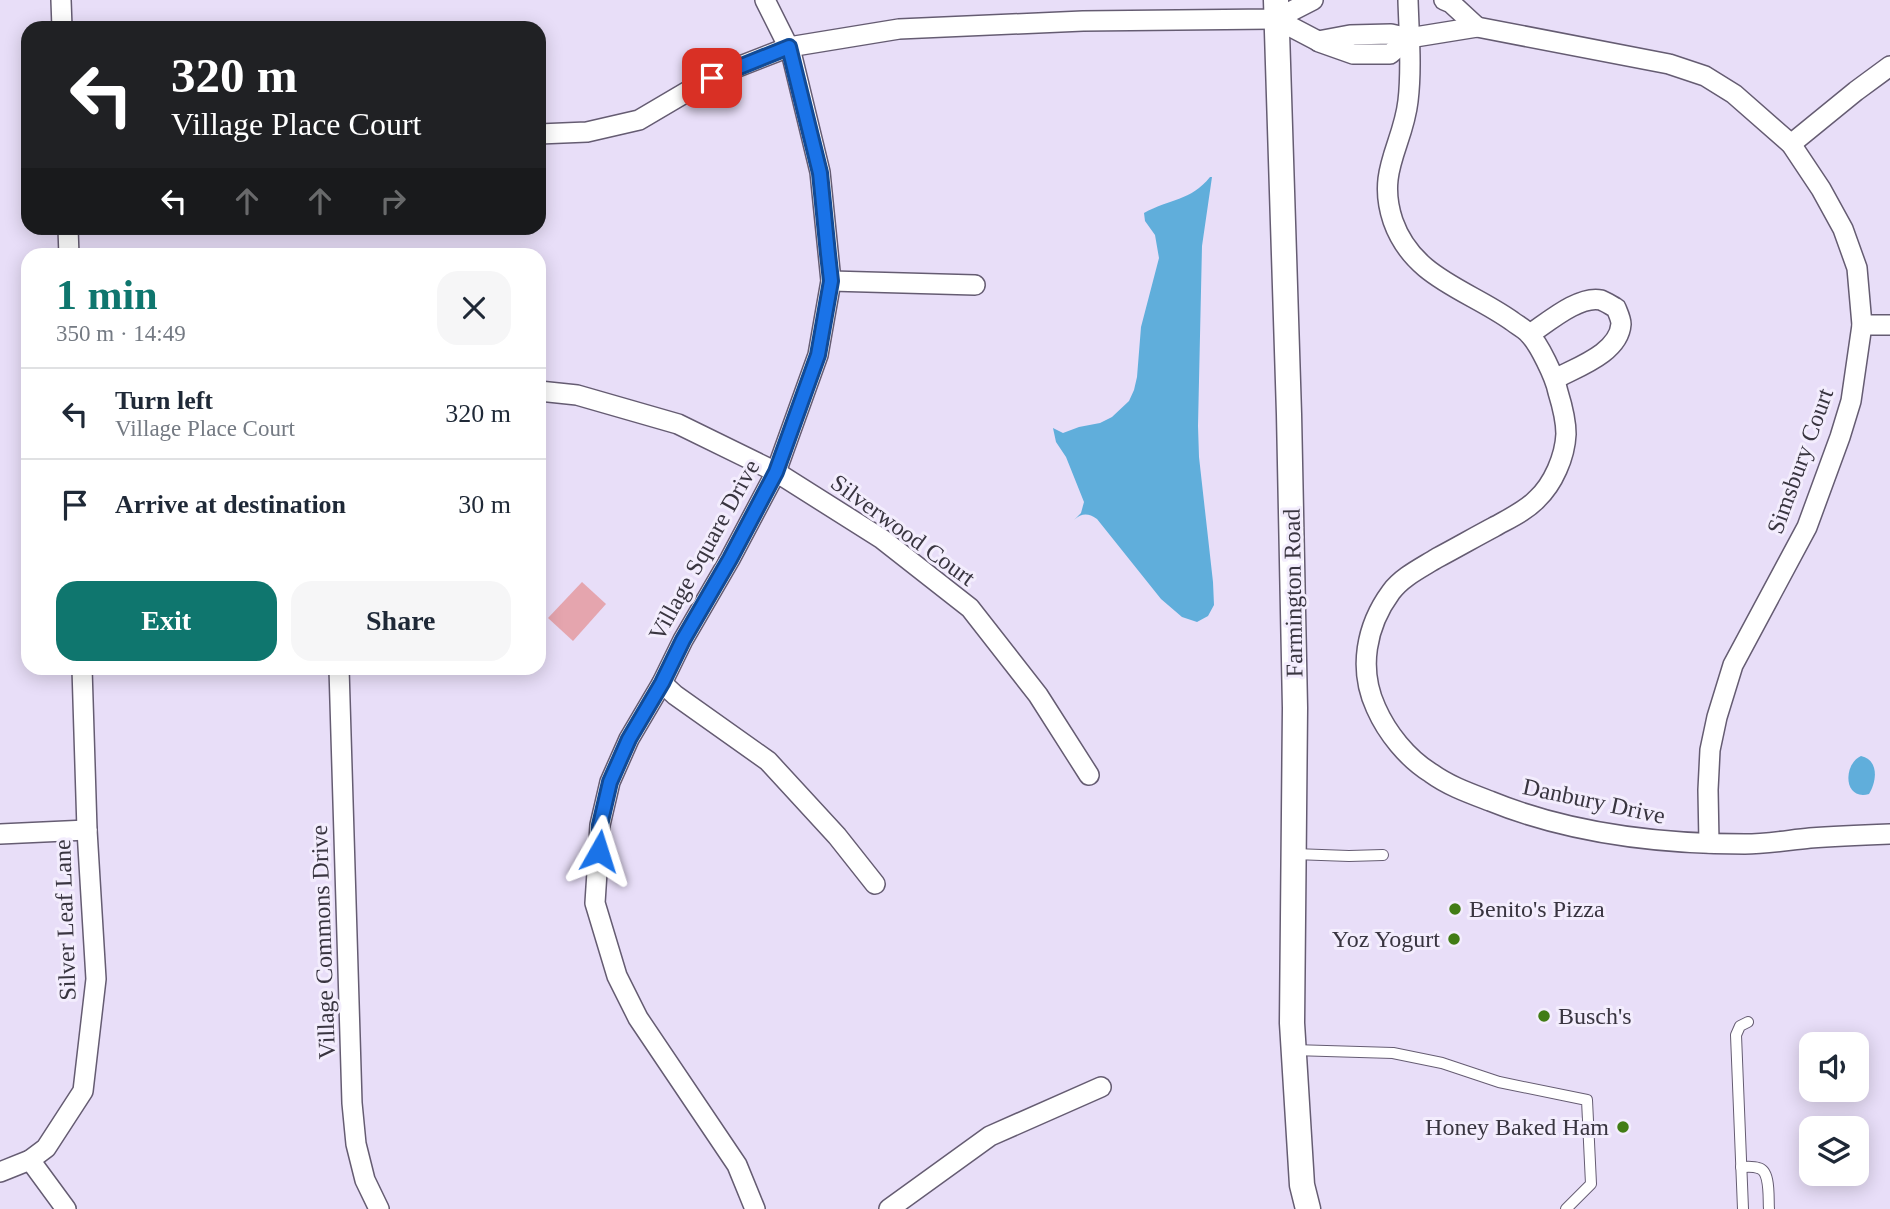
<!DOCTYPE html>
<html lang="en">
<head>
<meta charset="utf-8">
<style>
  :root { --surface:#fff; --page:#f6f6f7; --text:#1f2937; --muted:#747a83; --line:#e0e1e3; --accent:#0f766e }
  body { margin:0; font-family:"Times New Roman",serif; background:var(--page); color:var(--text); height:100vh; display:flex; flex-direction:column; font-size:26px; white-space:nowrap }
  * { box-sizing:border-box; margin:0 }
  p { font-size:23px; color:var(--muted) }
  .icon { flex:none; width:38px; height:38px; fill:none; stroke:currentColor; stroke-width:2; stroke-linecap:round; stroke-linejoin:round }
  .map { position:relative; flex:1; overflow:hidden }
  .details { position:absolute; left:21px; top:248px; width:525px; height:427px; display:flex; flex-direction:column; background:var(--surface); border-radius:21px; box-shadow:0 4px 18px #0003 }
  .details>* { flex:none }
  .hud { position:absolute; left:21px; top:21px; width:525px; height:214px; border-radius:21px; box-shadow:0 4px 18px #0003; background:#202124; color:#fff; overflow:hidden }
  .tools { position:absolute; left:1799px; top:1032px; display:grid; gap:14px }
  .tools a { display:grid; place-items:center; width:70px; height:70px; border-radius:14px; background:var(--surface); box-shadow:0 4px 18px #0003; font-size:35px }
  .pin { position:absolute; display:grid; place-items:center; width:60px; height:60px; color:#fff; margin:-30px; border-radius:14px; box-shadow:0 4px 10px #0006 }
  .me { position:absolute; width:77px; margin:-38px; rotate:6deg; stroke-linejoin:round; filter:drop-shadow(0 0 5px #0008) }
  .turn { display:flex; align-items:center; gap:24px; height:147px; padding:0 35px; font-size:32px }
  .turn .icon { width:91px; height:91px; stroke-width:2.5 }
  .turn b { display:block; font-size:49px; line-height:60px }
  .lanes { display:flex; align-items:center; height:66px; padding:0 35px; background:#0003; justify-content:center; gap:35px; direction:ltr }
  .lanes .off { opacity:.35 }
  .round { display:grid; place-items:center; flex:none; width:74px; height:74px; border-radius:21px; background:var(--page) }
  .overview { display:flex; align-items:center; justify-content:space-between; height:119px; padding:0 35px }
  h1 { font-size:42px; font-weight:700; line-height:52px; color:var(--accent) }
  .primary-button { display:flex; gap:14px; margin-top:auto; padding:14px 35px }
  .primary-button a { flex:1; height:80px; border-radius:21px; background:var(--accent); color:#fff; font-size:28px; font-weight:700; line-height:80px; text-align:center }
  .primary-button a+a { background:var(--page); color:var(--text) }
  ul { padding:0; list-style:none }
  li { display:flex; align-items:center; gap:21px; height:91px; padding:0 35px; border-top:2px solid var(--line) }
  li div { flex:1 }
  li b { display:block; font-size:26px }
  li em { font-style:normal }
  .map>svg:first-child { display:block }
  .green { fill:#e5a5ae }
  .water { fill:#60aedb }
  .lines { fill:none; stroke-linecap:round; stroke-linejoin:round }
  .service-casing { stroke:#655c72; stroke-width:12 }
  .minor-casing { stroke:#655c72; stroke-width:22 }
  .tertiary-casing { stroke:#655c72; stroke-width:27 }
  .service { stroke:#fff; stroke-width:10 }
  .minor { stroke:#fff; stroke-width:19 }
  .tertiary { stroke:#fff; stroke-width:24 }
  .route-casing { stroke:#114b97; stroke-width:18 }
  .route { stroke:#1a73e8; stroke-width:12 }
  .poi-dot { fill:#417c15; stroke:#f3edfd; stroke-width:2.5 }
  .labels { text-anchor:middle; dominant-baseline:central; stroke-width:6; stroke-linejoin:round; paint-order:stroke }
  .street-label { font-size:24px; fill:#393540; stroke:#f3edfd }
  .poi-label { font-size:24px; fill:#393540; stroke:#f3edfd; text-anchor:start }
</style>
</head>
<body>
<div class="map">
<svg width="1890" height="1209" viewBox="0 0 1890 1209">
  <rect width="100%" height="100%" fill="#e8def8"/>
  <polygon class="green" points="582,582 606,604 573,641 548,618"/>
  <g class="water">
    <path d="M1210,177H1212L1202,246L1198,426L1199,457L1213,582L1214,605L1208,616L1197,622L1182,617L1161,599L1097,519C1088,513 1082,513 1074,520L1081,513L1084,502L1066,457L1056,442L1053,428L1063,433L1079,427L1100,423L1112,417L1129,401L1134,390L1137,377L1141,327L1159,258L1155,235L1145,221L1144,213C1169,199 1191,201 1210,177Z"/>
    <path d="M1861,756C1879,760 1877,781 1869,794C1843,801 1843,764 1861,756Z"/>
  </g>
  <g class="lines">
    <g class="service-casing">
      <g id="service">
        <polyline points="1294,854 1349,856 1383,855"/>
        <polyline points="1293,1050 1393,1053 1442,1063 1499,1082 1587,1100 1591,1184 1566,1209"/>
        <path d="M1741,1167C1746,1167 1753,1166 1758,1168C1771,1170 1768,1198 1769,1209"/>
        <polyline points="1743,1209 1736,1035 1740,1026 1748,1022"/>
      </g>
    </g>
    <g class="minor-casing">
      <g id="minor">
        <polyline points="61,0 62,28"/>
        <path d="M1408,0C1409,34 1412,68 1408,101C1403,146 1376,171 1393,221C1413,278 1467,289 1512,321C1517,325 1525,329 1529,334C1539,344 1555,377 1558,392C1562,405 1566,420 1566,434C1565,457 1553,484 1537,499C1526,511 1508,519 1494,527C1475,537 1456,548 1437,558C1421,568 1402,577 1391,592C1366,626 1358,669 1376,708C1387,733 1407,758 1431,773C1449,786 1469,793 1490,801C1571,834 1658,844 1745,844C1767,844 1789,840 1810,838C1837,836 1863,835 1890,834"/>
        <polyline points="1444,0 1451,3 1477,27"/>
        <polyline points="1276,19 1318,41 1350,35 1391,34 1409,38 1477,27 1669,64 1705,76 1734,94 1791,144 1821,189 1843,229 1857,268 1862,325 1851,401 1840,437 1807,527 1733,665 1717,717 1710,750 1708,790 1709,843"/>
        <polyline points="1319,42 1353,54 1390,54 1409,38"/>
        <polyline points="539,134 587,132 639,120 712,77 789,47 899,29 1083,21 1276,19 1313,0"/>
        <polyline points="1791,144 1856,91 1890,66"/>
        <polyline points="68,228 69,256"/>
        <polyline points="831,281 975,285"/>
        <polyline points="1862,325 1890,325"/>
        <path d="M1530,334C1547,323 1579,295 1601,300C1606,302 1612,306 1616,308C1618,313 1621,319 1621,324C1619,353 1577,367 1555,379"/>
        <polyline points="539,391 577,395 678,424 776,472 882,539 970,608 1038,695 1089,775"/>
        <polyline points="339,668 352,1103 356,1144 365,1180 379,1209"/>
        <polyline points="662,683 675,695 768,761 837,836 875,884"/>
        <polyline points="0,834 87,830"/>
        <polyline points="30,1160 66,1209"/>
        <polyline points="0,1172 30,1160 46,1148 83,1091 96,979 87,830 82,668"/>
        <polyline points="755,1209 737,1165 638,1018 617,976 595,903 600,825 610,782 629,739 662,683 683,640 730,559 776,472 818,355 831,281 820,172 791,52 765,0"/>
        <polyline points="889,1209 990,1136 1101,1087"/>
      </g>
    </g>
    <g class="tertiary-casing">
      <polyline id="tertiary" points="1276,0 1289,414 1295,708 1292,1023 1302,1185 1308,1209"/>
    </g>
    <use href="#service" class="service"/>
    <use href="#minor" class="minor"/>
    <use href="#tertiary" class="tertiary"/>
  </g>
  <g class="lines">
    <g class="route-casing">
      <polyline id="route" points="599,851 600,825 610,782 629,739 662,683 683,640 730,559 776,472 818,355 831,281 828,254 820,173 789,47 712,78"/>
    </g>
    <use href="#route" class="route"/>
  </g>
  <g class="poi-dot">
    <circle cx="1455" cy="909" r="7"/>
    <circle cx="1454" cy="939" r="7"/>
    <circle cx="1544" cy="1016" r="7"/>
    <circle cx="1623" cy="1127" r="7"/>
  </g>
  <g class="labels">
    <g class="street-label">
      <text transform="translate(1800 461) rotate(-70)">Simsbury Court</text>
      <text transform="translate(903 530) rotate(36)">Silverwood Court</text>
      <text transform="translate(704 550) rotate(-61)">Village Square Drive</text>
      <text transform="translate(1293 593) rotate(-91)">Farmington Road</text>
      <text transform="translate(1594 801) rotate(12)">Danbury Drive</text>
      <text transform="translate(65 920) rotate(-92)">Silver Leaf Lane</text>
      <text transform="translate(323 942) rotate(-92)">Village Commons Drive</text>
    </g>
    <g class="poi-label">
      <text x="1469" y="909">Benito's Pizza</text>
      <text x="1440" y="939" text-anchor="end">Yoz Yogurt</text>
      <text x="1558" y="1016">Busch's</text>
      <text x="1609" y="1127" text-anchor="end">Honey Baked Ham</text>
    </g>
  </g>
</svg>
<div class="tools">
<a><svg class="icon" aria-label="sound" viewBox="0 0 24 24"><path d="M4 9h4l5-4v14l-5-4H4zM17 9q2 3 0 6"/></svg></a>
<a><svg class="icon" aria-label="layers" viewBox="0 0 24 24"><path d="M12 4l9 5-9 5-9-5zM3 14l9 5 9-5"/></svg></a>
</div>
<div class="pin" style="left:712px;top:78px;background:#d93025"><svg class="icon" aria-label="arrive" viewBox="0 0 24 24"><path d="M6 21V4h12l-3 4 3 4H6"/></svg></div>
<svg class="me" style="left:599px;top:851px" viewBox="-20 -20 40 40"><path d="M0-17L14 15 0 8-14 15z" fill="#1a73e8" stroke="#fff" stroke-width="4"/></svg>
<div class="hud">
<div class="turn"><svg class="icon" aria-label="left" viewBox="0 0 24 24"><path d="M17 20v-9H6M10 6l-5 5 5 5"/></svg><div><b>320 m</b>Village Place Court</div></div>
<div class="lanes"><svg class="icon" aria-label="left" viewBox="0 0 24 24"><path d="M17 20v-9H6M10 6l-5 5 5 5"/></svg><svg class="icon off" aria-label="ahead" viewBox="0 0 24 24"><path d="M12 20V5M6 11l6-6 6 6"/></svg><svg class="icon off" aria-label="ahead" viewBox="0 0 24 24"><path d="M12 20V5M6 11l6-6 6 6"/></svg><svg class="icon off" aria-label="right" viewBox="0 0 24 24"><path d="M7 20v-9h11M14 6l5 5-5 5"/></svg></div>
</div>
<section class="details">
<div class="overview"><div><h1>1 min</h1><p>350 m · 14:49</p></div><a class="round"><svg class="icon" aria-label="close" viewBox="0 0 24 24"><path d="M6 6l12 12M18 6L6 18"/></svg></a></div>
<ul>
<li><svg class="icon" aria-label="left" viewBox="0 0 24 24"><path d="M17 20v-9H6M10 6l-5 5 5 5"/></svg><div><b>Turn left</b><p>Village Place Court</p></div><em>320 m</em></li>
<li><svg class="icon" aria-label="arrive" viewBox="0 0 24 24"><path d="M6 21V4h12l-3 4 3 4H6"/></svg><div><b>Arrive at destination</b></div><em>30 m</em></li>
</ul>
<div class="primary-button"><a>Exit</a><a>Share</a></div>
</section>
</div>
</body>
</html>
